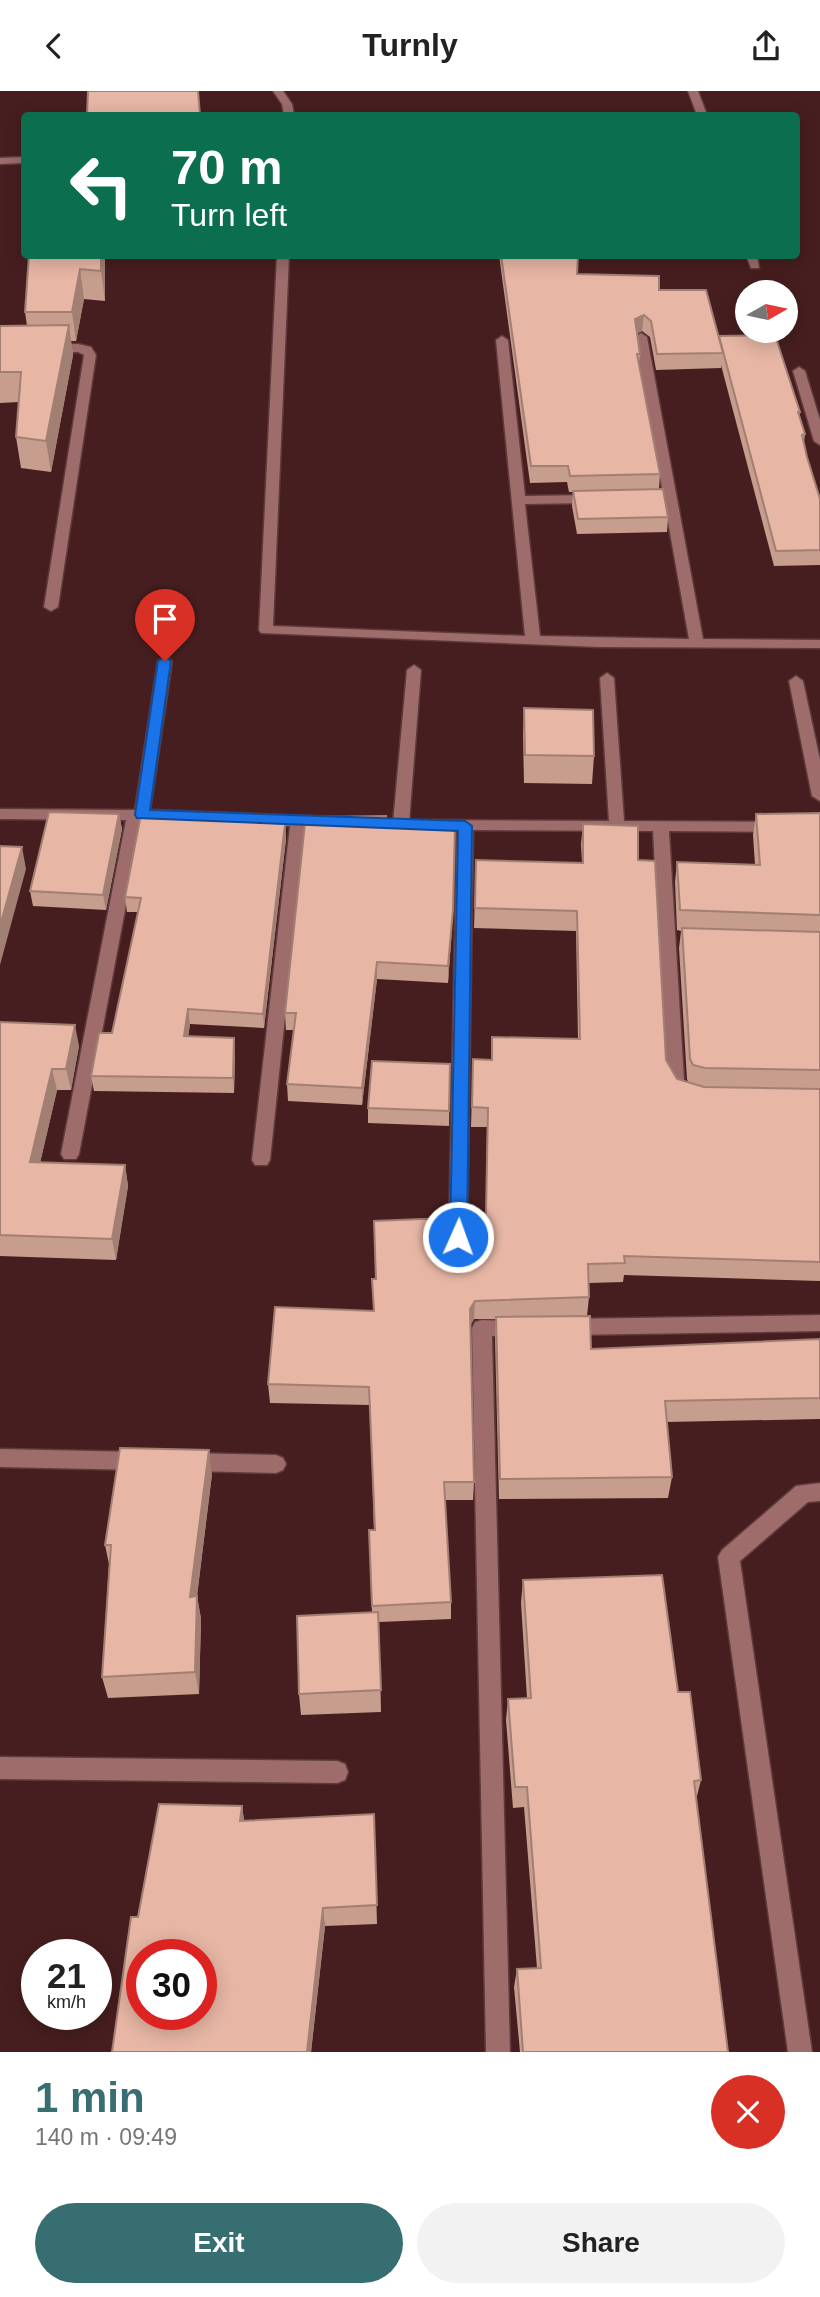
<!DOCTYPE html>
<html lang="en">
<head>
<meta charset="utf-8">
<style>
  :root { --surface:#fff; --page:#f2f2f2; --text:#222; --muted:#767676; --accent:#376e71 }
  body { margin:0; font-family:Helvetica,sans-serif; background:var(--page); color:var(--text); height:100vh; display:flex; flex-direction:column; font-size:26px; white-space:nowrap }
  * { box-sizing:border-box; margin:0 }
  p { font-size:23px; color:var(--muted) }
  .icon { flex:none; width:38px; height:38px; fill:none; stroke:currentColor; stroke-width:2; stroke-linecap:round; stroke-linejoin:round }
  .map { position:relative; height:1961px; overflow:hidden }
  .drawer { display:flex; flex-direction:column; background:var(--surface); flex:1 }
  .drawer>* { flex:none }
  .banner { position:absolute; left:21px; top:21px; width:779px; height:147px; border-radius:7px; box-shadow:0 4px 18px #0003; background:#0b6e4f; color:#fff; overflow:hidden }
  .needle { width:46px; rotate:81deg }
  .buttons { position:absolute; left:735px; top:189px; display:grid; gap:14px }
  .buttons a { display:grid; place-items:center; width:63px; height:63px; border-radius:50%; background:var(--surface); box-shadow:0 4px 18px #0003; font-size:35px }
  .speed { position:absolute; left:21px; top:1848px; display:flex; gap:14px; font-size:35px; font-weight:700; text-align:center }
  .speed>* { display:grid; place-content:center; width:91px; height:91px; border-radius:50%; background:var(--surface); box-shadow:0 4px 18px #0003; line-height:1 }
  .speed small { font-size:18px; font-weight:400 }
  .speed .limit { border:10px solid #d22; background:#fff; color:#111 }
  .pin { position:absolute; display:grid; place-items:center; width:60px; height:60px; color:#fff; margin:-72px -30px; border-radius:50% 50% 50% 0; rotate:-45deg; box-shadow:0 0 7px #0007 }
  .pin .icon { rotate:45deg }
  .me { position:absolute; width:77px; margin:-38px; rotate:2deg; stroke-linejoin:round; filter:drop-shadow(0 0 5px #0008) }
  .turn { display:flex; align-items:center; gap:24px; height:147px; padding:0 35px; font-size:32px }
  .turn .icon { width:91px; height:91px; stroke-width:2.5 }
  .turn b { display:block; font-size:49px; line-height:60px }
  .round { display:grid; place-items:center; flex:none; width:74px; height:74px; border-radius:37px; background:var(--page) }
  .head { display:flex; align-items:center; justify-content:space-between; height:119px; padding:0 35px }
  h1 { font-size:42px; font-weight:600; line-height:52px; color:var(--accent) }
  .action { display:flex; gap:14px; margin-top:auto; padding:14px 35px }
  .action a { flex:1; height:80px; border-radius:42px; background:var(--accent); color:#fff; font-size:28px; font-weight:600; line-height:80px; text-align:center }
  .action a+a { background:var(--page); color:var(--text) }
  header { display:flex; justify-content:space-between; align-items:center; height:91px; padding:0 35px; background:var(--surface); font-size:32px; font-weight:600 }
  .map>svg:first-child { display:block }
  .lines { fill:none; stroke-linecap:round; stroke-linejoin:round }
  .minor-casing { stroke:#5e3a3c; stroke-width:3 }
  .minor { fill:#9d6c6b; fill-rule:evenodd }
  .wall { fill:#c79d8d }
  .shaded-wall { fill:#a27f73 }
  .building { fill:#e7b6a4; stroke:#a27f73; stroke-width:2; fill-rule:evenodd }
  .route { fill:#1a73e8; stroke:#114b97; stroke-width:2 }
</style>
</head>
<body>
<header><svg class="icon" aria-label="back" viewBox="0 0 24 24"><path d="M15 5l-7 7 7 7"/></svg>Turnly<svg class="icon" aria-label="share" viewBox="0 0 24 24"><path d="M12 15V3M7 8l5-5 5 5M5 13v7h14v-7"/></svg></header>
<div class="map">
<svg width="820" height="1961" viewBox="0 0 820 1961">
  <rect width="100%" height="100%" fill="#471e1f"/>
  <g class="lines">
    <g class="minor-casing">
      <g id="minor">
        <polygon points="273,0 283,0 292,13 294,24 284,24 282,13"/>
        <polygon points="688,0 698,0 707,24 697,24"/>
        <polygon points="24,66 24,72 0,73 0,67"/>
        <polygon points="277,164 289,164 273,535 525,545 496,249 502,245 508,249 525,405 593,404 600,408 593,412 525,413 540,545 689,548 635,246 641,242 647,246 703,548 820,549 820,557 599,556 261,542 259,539"/>
        <polygon points="746,164 757,164 759,177 751,177"/>
        <polygon points="78,253 91,256 96,264 58,516 51,520 44,516 84,264 78,261 0,262 0,254"/>
        <polygon points="799,276 805,280 820,329 820,354 814,350 793,280"/>
        <polygon points="165,566 172,570 150,719 337,726 345,731 337,736 305,735 270,1069 267,1074 255,1074 252,1069 290,735 142,729 79,1063 76,1068 64,1068 61,1063 126,729 0,728 0,718 135,719 158,570"/>
        <polygon points="414,574 421,579 409,732 401,737 393,732 407,579"/>
        <polygon points="607,582 614,587 624,730 820,731 820,741 669,740 684,989 696,1002 693,1007 687,1009 676,1006 666,989 653,740 473,739 467,1145 465,1150 458,1153 451,1150 449,1145 457,739 432,739 424,734 432,729 609,730 600,587"/>
        <polygon points="796,585 803,590 820,669 820,710 812,705 789,590"/>
        <polygon points="820,1224 820,1240 568,1244 561,1242 558,1236 561,1230 568,1228"/>
        <polygon points="482,1229 526,1231 529,1237 526,1243 492,1245 510,1961 486,1961 472,1237 475,1231"/>
        <polygon points="0,1358 140,1361 147,1364 150,1370 147,1376 140,1379 0,1376"/>
        <polygon points="189,1362 276,1364 283,1367 286,1373 283,1379 276,1382 189,1380 182,1377 179,1371 182,1365"/>
        <polygon points="820,1392 820,1410 808,1411 740,1470 812,1961 788,1961 718,1466 722,1459 796,1395"/>
        <polygon points="0,1666 337,1670 345,1673 348,1681 345,1689 337,1692 0,1688"/>
      </g>
    </g>
    <use href="#minor" class="minor"/>
  </g>
  <g class="wall">
    <polygon points="29,164 105,164 105,210 84,208 76,250 71,250 73,264 51,381 21,377 16,346 19,311 0,312 0,235 27,235 25,221"/>
    <polygon points="499,164 578,164 577,183 659,199 719,247 800,321 799,325 805,343 804,351 807,366 820,408 820,474 774,475 721,274 721,277 656,279 650,246 642,240 637,242 640,263 639,272 660,383 659,398 668,426 667,441 577,443 572,415 573,401 569,401 567,391 530,392"/>
    <polygon points="524,617 594,665 592,693 524,692 523,644"/>
    <polygon points="820,722 820,1190 624,1184 623,1191 589,1192 589,1206 587,1225 591,1258 820,1248 820,1328 667,1331 672,1386 668,1407 499,1408 495,1248 496,1228 474,1228 470,1235 474,1391 473,1409 445,1409 451,1511 451,1528 379,1531 381,1621 301,1624 299,1603 372,1522 369,1439 374,1439 370,1314 270,1312 268,1293 373,1220 376,1188 450,1133 460,1136 486,1122 487,1036 471,1036 473,968 491,969 492,946 578,948 576,840 474,837 476,769 582,772 581,753 583,733 638,769 666,969 677,988 688,991 687,988 679,857 681,840 677,839 675,791 677,771 755,774 753,744 756,723"/>
    <polygon points="119,723 122,738 106,819 33,815 30,800"/>
    <polygon points="386,730 452,836 448,892 377,888 362,1014 288,1010 287,993 294,939 286,939 285,922 315,732"/>
    <polygon points="285,733 286,748 264,937 190,933 188,946 234,947 235,962 234,1002 94,1000 91,985 112,942 138,821 127,821 125,806"/>
    <polygon points="0,931 79,955 71,999 57,999 40,1072 125,1074 128,1095 116,1169 0,1165"/>
    <polygon points="450,973 449,1035 368,1032 368,1017"/>
    <polygon points="212,1383 197,1505 201,1528 199,1603 108,1607 102,1586 109,1473 105,1454"/>
    <polygon points="523,1489 678,1601 701,1689 696,1709 728,1961 520,1961 514,1896 517,1878 537,1877 524,1716 513,1717 506,1629 508,1608 527,1607 521,1512"/>
    <polygon points="242,1715 244,1730 374,1723 377,1833 325,1835 311,1961 112,1961 138,1826"/>
  </g>
  <g class="shaded-wall">
    <polygon points="101,164 105,164 105,210 101,180"/>
    <polygon points="80,178 84,208 76,250 72,221"/>
    <polygon points="644,224 642,240 634,244 635,228"/>
    <polygon points="69,234 73,264 51,381 46,350"/>
    <polygon points="119,723 122,738 106,819 103,804"/>
    <polygon points="285,733 286,748 264,937 263,923"/>
    <polygon points="22,756 26,778 0,874 0,835"/>
    <polygon points="453,819 452,836 448,892 448,875"/>
    <polygon points="377,871 377,888 362,1014 362,997"/>
    <polygon points="188,918 190,933 186,960 184,945"/>
    <polygon points="75,934 79,955 71,999 66,978"/>
    <polygon points="234,947 235,962 234,1002 233,987"/>
    <polygon points="52,978 57,999 35,1093 30,1071"/>
    <polygon points="125,1074 128,1095 116,1169 112,1148"/>
    <polygon points="475,1210 474,1228 469,1237 470,1218"/>
    <polygon points="209,1359 212,1383 194,1529 190,1506"/>
    <polygon points="197,1505 201,1528 199,1603 195,1581"/>
    <polygon points="242,1715 245,1736 240,1730"/>
    <polygon points="323,1817 325,1835 311,1961 307,1961"/>
  </g>
  <g class="building">
    <polygon points="88,0 198,0 200,24 87,24"/>
    <polygon points="29,164 101,164 101,180 80,178 72,221 25,221"/>
    <polygon points="501,164 578,164 577,183 659,185 659,199 706,199 723,262 657,263 651,230 644,224 635,228 640,263 637,263 660,383 570,385 568,375 531,375"/>
    <polygon points="69,234 46,350 16,346 21,281 0,281 0,235"/>
    <polygon points="775,244 800,321 798,321 805,343 802,344 807,366 820,408 820,459 776,460 719,245"/>
    <polygon points="663,398 668,426 578,428 573,400"/>
    <polygon points="524,617 593,619 594,665 525,664"/>
    <polygon points="49,721 119,723 103,804 30,800"/>
    <polygon points="820,722 820,824 680,819 677,771 760,774 756,723"/>
    <polygon points="141,723 285,733 263,923 188,918 184,945 234,947 233,987 91,985 99,942 112,942 141,807 125,806"/>
    <polygon points="386,725 386,730 455,733 453,819 448,875 377,871 362,997 287,993 296,922 285,922 305,732 315,732 315,726"/>
    <polygon points="583,733 638,735 638,769 655,770 666,969 677,988 704,996 820,998 820,1171 624,1165 625,1172 588,1173 589,1206 475,1210 470,1218 474,1391 444,1391 451,1511 372,1515 369,1439 375,1439 369,1296 268,1293 275,1216 374,1220 372,1188 376,1188 374,1130 447,1127 450,1133 460,1136 467,1133 470,1127 479,1126 479,1122 486,1122 488,1017 472,1016 473,968 492,969 492,946 580,948 577,820 475,817 476,769 583,772"/>
    <polygon points="0,755 22,756 0,835"/>
    <polygon points="682,837 820,841 820,979 705,977 693,974 690,968"/>
    <polygon points="0,931 75,934 66,978 52,978 30,1071 125,1074 112,1148 0,1144"/>
    <polygon points="372,970 450,973 449,1020 368,1017"/>
    <polygon points="590,1225 591,1258 820,1248 820,1307 665,1310 672,1386 500,1388 496,1226"/>
    <polygon points="120,1357 209,1359 190,1506 197,1505 195,1581 102,1586 111,1454 105,1454"/>
    <polygon points="662,1484 678,1601 690,1601 701,1689 694,1690 728,1961 523,1961 517,1878 541,1877 527,1696 515,1696 508,1608 531,1607 523,1489"/>
    <polygon points="378,1521 381,1599 299,1603 297,1525"/>
    <path d="M159,1713L242,1715L240,1730L374,1723L377,1814L323,1817L307,1961H112L131,1826H138ZM142,1864H201V1923H142Z"/>
  </g>
  <polygon class="route" points="165,566 171,570 150,719 465,730 472,735 467,1146 464,1150 452,1150 450,1146 458,740 137,727 135,724 158,570"/>
</svg>
<div class="buttons">
<a><svg class="needle" viewBox="-14 -14 28 28"><path d="M0-13l5 13h-10z" fill="#e53935"/><path d="M0 13l5-13h-10z" fill="#767676"/></svg></a>
</div>
<div class="speed"><div>21<small>km/h</small></div><div class="limit">30</div></div>
<div class="pin" style="left:165px;top:570px;background:#d93025"><svg class="icon" aria-label="arrive" viewBox="0 0 24 24"><path d="M6 21V4h12l-3 4 3 4H6"/></svg></div>
<svg class="me" style="left:458px;top:1146px" viewBox="-20 -20 40 40"><circle r="17" fill="#1a73e8" stroke="#fff" stroke-width="3"/><path d="M0-11L8 9 0 5-8 9z" fill="#fff"/></svg>
<div class="banner">
<div class="turn"><svg class="icon" aria-label="left" viewBox="0 0 24 24"><path d="M17 20v-9H6M10 6l-5 5 5 5"/></svg><div><b>70 m</b>Turn left</div></div>
</div>
</div>
<section class="drawer">
<div class="head"><div><h1>1 min</h1><p>140 m · 09:49</p></div><a class="round" style="background:#d93025;color:#fff"><svg class="icon" aria-label="close" viewBox="0 0 24 24"><path d="M6 6l12 12M18 6L6 18"/></svg></a></div>
<div class="action"><a>Exit</a><a>Share</a></div>
</section>
</body>
</html>
